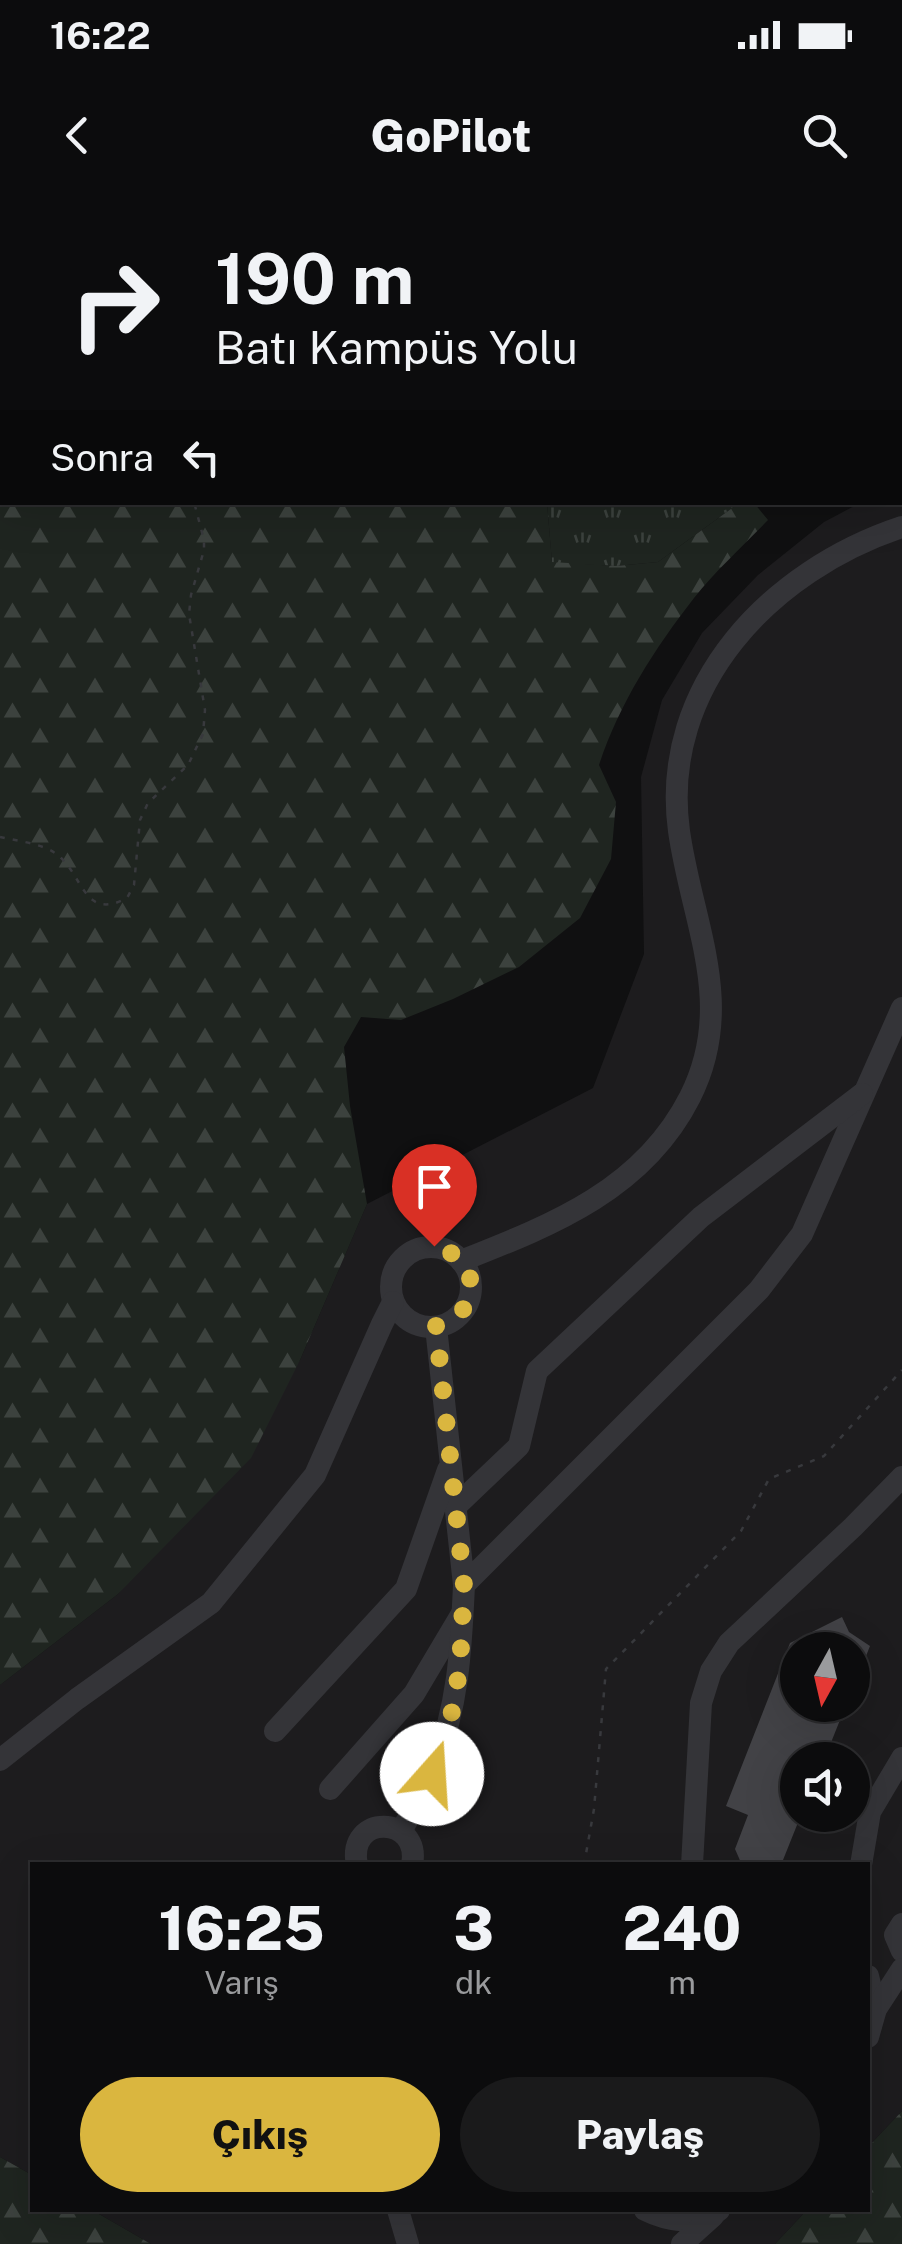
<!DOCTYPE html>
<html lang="tr">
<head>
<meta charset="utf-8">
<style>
  :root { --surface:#0c0c0d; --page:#1a1a1b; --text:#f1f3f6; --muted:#9a9b9d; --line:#2c2c2e; --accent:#dab63f }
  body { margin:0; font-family:"Public Sans",sans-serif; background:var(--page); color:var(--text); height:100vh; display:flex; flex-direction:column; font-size:38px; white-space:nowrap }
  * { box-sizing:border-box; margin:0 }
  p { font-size:32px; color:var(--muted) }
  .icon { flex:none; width:55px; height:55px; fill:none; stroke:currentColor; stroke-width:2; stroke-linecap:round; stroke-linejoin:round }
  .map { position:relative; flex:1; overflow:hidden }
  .details { position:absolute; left:30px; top:1662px; width:840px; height:350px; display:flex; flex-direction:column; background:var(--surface); border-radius:0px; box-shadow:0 10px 40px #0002,0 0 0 2px var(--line) }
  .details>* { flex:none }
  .hud { position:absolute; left:0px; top:0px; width:902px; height:305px; box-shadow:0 10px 40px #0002,0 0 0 2px var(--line); background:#0c0c0d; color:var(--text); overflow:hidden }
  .needle { width:65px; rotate:188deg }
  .buttons { position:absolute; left:780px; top:1432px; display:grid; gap:20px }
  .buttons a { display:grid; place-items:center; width:90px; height:90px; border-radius:50%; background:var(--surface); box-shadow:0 10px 40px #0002,0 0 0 2px var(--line); font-size:50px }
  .pin { position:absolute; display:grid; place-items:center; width:85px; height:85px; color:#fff; margin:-102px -42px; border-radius:50% 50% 50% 0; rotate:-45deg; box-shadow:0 0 10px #0007 }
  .pin .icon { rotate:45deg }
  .me { position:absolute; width:110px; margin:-55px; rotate:19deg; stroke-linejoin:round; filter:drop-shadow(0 0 8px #0008) }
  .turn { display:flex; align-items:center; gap:35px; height:210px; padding:0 50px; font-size:45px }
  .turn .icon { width:130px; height:130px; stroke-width:2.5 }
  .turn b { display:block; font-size:70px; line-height:85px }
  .then { display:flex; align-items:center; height:95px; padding:0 50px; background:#0003; gap:20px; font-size:38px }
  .eta { display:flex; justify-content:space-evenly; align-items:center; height:170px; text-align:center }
  .eta b { font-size:60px; font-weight:800; line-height:70px }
  .action { display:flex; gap:20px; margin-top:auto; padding:20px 50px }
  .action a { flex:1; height:115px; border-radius:60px; background:var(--accent); color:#111; font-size:40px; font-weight:800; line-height:115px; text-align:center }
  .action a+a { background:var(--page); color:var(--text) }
  .status { display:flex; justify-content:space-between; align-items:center; height:70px; padding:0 50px; background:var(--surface); direction:ltr }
  .status svg { height:28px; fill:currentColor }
  header { display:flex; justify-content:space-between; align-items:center; height:130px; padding:0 50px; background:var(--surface); font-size:45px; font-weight:800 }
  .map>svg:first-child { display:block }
  .built { fill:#1d1c1e; fill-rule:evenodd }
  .grass { fill:url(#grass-tufts) }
  .forest { fill:url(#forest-firs) }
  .building { fill:#424246 }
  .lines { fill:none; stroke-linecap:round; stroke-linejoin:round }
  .path { stroke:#38393d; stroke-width:2.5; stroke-dasharray:5 8; stroke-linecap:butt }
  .minor { stroke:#343438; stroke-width:22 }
  .route { stroke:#dab63f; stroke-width:18; stroke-dasharray:0 32.4 }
</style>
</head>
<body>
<div class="status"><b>16:22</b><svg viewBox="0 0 49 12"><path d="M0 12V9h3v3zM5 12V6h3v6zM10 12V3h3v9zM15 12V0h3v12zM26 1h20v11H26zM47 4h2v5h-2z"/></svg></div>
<header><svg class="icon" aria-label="back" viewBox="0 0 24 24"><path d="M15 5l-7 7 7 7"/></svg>GoPilot<svg class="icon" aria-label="search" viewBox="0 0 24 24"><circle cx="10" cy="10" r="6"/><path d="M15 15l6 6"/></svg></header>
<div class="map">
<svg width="902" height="2044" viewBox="0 0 902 2044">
  <defs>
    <pattern id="grass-tufts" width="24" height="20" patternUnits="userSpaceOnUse" patternTransform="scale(2.5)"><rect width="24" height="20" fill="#1f2520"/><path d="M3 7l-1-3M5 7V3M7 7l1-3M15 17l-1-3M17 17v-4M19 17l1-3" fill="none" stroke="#3c423e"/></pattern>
    <pattern id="forest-firs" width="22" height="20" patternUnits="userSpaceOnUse" patternTransform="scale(2.5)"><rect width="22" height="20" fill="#1f2520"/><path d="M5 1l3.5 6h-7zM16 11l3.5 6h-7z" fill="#3c423e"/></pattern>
  </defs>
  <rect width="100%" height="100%" fill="#101011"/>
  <g class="built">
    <path d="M902,279V1911L868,1947V1665H32V1975L0,1957V1485L118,1394L300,1160L367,1004L593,888L644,754L641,577L662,500L702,433L758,375L824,322L860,303L900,302V281ZM798,1450H852V1505H798ZM798,1560H852V1615H798Z"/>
    <polygon points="92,2010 807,2010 775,2044 151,2044"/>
  </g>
  <g class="grass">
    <polygon points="545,0 902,0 902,252 900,253 900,2 548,2"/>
    <polygon points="547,303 739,303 658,362 616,366 552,363"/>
  </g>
  <g class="forest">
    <path d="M0,0H316L321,2H2V302L547,303L552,362L616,366L658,362L739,303H754L768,320C744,345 716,370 694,398C655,448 619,504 599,565L616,602L611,659L580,718L519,767L453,799L401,820L361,817L344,847L350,906L367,1004L300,1160L251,1258L118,1394L0,1485Z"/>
    <polygon points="902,1911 902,2044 775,2044 807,2010 868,2010 868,1947"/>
    <polygon points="0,1957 32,1975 32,2010 92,2010 151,2044 0,2044"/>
  </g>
  <polygon class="building" points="842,1417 849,1432 870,1446 853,1489 852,1450 798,1450 798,1505 846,1505 824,1560 798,1560 798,1615 801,1615 781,1665 742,1665 735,1649 748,1615 726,1606 790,1443"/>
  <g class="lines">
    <g class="path">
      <polyline points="269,0 271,2"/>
      <path d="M0,637C17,641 40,643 55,653C84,673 82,722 127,698L134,685L140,620L148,603L188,565L203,534L205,510L189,414L191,395L204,350V340L194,302"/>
      <polyline points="584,1665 594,1609 606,1469 741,1331 769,1279 824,1256 902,1170"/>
    </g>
    <g class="minor">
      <circle cx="431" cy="1087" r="40"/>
      <path d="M461,1061C552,1025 643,990 690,897C737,804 692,724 679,631C659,485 772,370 902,327"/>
      <polyline points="436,1127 464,1385 759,1090 802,1034 902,808"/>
      <polyline points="455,1307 519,1246 537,1171 701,1017 862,894"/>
      <polyline points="275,1531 406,1389 448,1270"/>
      <polyline points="0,1560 77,1499 211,1403 315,1275 382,1124 393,1102"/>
      <polyline points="330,1589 414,1494 461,1415"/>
      <path d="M401,1631C412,1611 426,1591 434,1569C458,1505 461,1453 464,1385"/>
      <path d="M357,1665C346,1613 422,1615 412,1665"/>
      <polyline points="692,1665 701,1503 711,1471 729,1443 853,1327 902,1277"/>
      <polyline points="861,1665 870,1612 902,1558"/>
      <polyline points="902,1724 895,1735 902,1751"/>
      <polyline points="868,1776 876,1809"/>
      <polyline points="868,1837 876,1809 902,1769"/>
      <polyline points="398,2010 408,2044"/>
      <path d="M645,2010C667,2021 699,2027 719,2010"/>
      <polyline points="682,2044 713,2016"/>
    </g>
  </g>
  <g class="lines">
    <path class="route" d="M432,1574L450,1522L460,1467L464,1385L436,1126C484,1113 482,1058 434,1046"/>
  </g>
</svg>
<div class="buttons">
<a><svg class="needle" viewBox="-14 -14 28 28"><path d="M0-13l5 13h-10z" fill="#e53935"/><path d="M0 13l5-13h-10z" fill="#9a9b9d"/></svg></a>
<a><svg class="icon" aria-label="sound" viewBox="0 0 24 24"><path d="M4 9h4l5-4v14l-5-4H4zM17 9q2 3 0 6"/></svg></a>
</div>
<div class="pin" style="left:434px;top:1046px;background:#d93025"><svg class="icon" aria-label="arrive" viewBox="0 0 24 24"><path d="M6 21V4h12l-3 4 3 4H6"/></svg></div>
<svg class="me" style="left:432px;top:1574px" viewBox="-20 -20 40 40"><circle r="19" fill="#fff"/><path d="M0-13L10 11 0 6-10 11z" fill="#dab63f"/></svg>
<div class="hud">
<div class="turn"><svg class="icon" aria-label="right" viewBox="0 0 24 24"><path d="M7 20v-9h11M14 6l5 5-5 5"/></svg><div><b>190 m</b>Batı Kampüs Yolu</div></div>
<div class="then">Sonra<svg class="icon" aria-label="left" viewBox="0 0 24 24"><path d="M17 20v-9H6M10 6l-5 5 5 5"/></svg></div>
</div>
<section class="details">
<div class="eta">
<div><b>16:25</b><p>Varış</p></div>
<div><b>3</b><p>dk</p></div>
<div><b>240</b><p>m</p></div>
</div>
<div class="action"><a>Çıkış</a><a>Paylaş</a></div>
</section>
</div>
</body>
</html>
